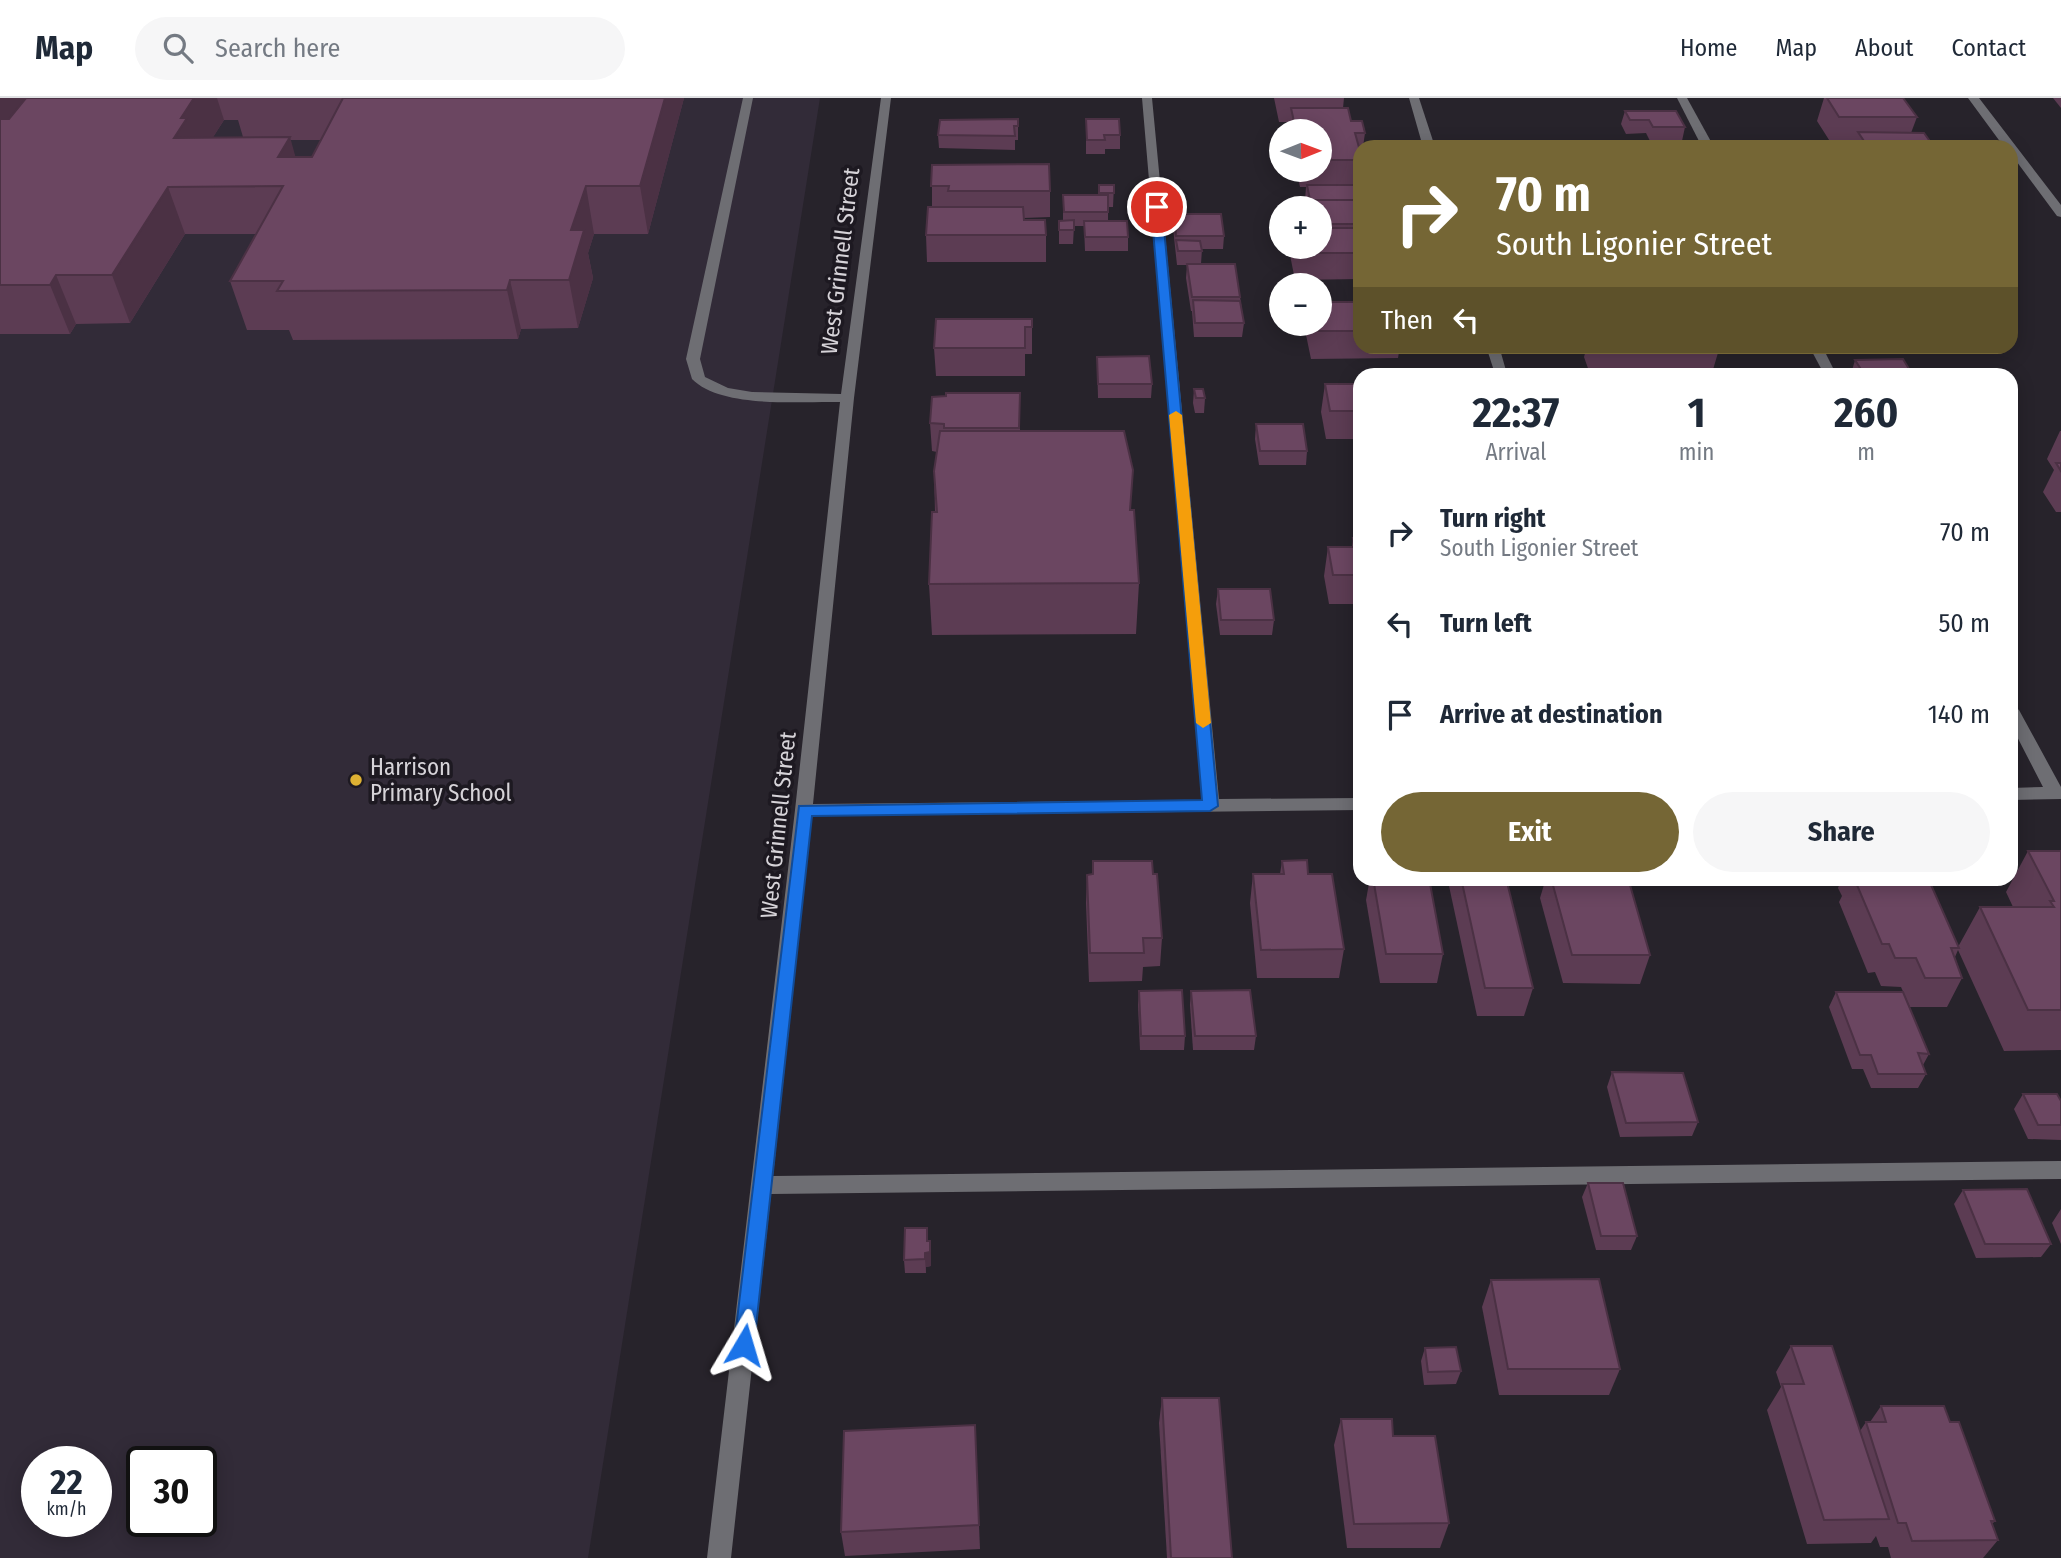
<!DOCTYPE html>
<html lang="en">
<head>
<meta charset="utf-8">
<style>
  :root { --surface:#fff; --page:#f6f6f7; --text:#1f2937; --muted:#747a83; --line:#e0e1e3; --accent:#756635 }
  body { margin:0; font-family:"Fira Sans Condensed",sans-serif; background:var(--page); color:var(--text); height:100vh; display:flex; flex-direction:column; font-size:26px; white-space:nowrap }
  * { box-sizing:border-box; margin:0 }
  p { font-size:23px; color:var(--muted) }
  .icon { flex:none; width:38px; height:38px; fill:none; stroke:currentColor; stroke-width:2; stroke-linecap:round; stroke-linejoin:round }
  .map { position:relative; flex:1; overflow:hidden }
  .side { position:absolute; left:1353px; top:270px; width:665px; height:518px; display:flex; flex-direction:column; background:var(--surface); border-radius:21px; box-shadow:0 4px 18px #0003 }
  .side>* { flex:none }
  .guide { position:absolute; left:1353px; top:42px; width:665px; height:214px; border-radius:21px; box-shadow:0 4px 18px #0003; background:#756635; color:#fff; overflow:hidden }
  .needle { width:46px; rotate:89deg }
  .fabs { position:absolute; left:1269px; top:21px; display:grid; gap:14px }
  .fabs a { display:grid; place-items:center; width:63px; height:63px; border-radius:50%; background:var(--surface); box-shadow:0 4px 18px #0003; font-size:35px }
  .speed { position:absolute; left:21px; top:1348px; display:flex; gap:14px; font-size:35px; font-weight:700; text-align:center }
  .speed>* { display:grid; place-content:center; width:91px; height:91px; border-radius:50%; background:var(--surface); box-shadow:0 4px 18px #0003; line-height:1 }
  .speed small { font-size:18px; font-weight:400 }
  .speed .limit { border:4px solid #111; border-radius:10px; background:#fff; color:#111 }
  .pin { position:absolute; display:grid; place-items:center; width:60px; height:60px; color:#fff; margin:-30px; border:4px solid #fff; border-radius:50%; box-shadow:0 2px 7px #0007 }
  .me { position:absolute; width:77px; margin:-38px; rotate:7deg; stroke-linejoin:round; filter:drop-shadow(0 0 5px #0008) }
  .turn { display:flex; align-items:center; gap:24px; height:147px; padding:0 28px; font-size:32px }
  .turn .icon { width:91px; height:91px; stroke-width:2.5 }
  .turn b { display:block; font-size:49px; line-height:60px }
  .then { display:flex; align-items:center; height:66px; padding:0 28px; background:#0003; gap:14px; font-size:26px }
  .eta { display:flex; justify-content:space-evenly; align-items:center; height:119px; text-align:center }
  .eta b { font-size:42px; font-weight:700; line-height:49px }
  .action { display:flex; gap:14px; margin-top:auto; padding:14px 28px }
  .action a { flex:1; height:80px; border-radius:42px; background:var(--accent); color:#fff; font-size:28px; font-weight:700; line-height:80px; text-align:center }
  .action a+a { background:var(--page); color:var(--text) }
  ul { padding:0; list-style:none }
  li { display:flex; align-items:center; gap:21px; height:91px; padding:0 28px }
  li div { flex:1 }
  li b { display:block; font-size:26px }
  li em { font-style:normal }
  header { display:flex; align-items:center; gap:42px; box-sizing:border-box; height:98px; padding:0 35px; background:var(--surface); border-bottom:2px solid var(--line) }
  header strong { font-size:33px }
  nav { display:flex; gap:38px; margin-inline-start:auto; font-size:24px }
  .search { width:490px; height:63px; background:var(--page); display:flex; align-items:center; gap:18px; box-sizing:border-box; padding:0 24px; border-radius:38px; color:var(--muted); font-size:26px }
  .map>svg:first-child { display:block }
  .built { fill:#322b38; fill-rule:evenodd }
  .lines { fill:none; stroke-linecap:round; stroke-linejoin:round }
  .minor { fill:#6e6e73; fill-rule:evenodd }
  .wall { fill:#5c3c53; fill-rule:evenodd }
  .shaded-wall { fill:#4b3144 }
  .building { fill:#6b4661; stroke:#4b3144; stroke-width:2 }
  .route { fill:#1a73e8; stroke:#114b97; stroke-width:2 }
  .slow { fill:#f59e0b }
  .poi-dot { fill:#deb133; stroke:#1d1921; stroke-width:2.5 }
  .labels { text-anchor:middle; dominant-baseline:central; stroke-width:7; stroke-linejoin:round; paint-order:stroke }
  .street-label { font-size:23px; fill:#d6d3d8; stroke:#1d1921 }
  .poi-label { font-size:23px; fill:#d6d3d8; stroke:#1d1921; text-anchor:start }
</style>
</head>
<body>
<header>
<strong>Map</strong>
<div class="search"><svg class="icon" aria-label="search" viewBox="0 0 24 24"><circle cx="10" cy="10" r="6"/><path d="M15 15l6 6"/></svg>Search here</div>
<nav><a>Home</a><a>Map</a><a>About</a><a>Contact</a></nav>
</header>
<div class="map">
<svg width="2061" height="1460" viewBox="0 0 2061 1460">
  <rect width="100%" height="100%" fill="#27232b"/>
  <path class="built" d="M0,0H820L588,1460H0ZM37,1363H96V1423H37ZM142,1363H201V1423H142Z"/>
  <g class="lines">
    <g class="minor">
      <path d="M743,0H753L700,261L705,279L728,290L752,294L841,296L881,0H891L854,300L813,706L1202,702L1142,0H1152L1219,701L1360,700V712L812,718L773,1078L2061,1063V1081L771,1096L731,1460H707L795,712L840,304C799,303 722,311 692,281L686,261Z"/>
      <polygon points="1409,0 1419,0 1435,49 1423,49"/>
      <polygon points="1677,0 1687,0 1714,49 1702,49"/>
      <polygon points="1968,0 1979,0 2061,107 2061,119 2057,118 2011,56 2011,49 2004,49"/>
      <polygon points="1486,248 1499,248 1507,276 1495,276"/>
      <polygon points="1809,248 1822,248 1836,276 1824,276"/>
      <polygon points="2011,606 2019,612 2061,689 2061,701 2011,702 2011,690 2043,689 2011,627"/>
    </g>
  </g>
  <g class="wall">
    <path d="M0,0H684L648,136H594L588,155L593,180L578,230L521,231L518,241L293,242L289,232H247L230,183L256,136H185L130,225L76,226L70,236H0ZM224,22H238L243,39H213ZM290,42H321L312,59H295Z"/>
    <polygon points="1274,0 1344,0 1343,10 1351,23 1365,35 1363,49 1360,49 1360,181 1295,182 1290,157 1291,149 1320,149 1320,110 1298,110 1299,102 1305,102 1306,89 1300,89 1296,72 1320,72 1320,33 1289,33 1290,24 1279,24"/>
    <polygon points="1824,0 1903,0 1917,19 1911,35 1934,49 1855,49 1854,47 1854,45 1831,45 1817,23"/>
    <polygon points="2053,0 2061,0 2061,10"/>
    <polygon points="1625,13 1685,29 1682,43 1650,43 1646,35 1626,36 1621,26"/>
    <polygon points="1018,21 1018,42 1015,42 1015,52 939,50 938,37"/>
    <polygon points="1086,21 1120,37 1120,51 1105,51 1105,56 1086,56"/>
    <polygon points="932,67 1050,93 1050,119 1024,120 1024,122 1046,137 1046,164 927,164 926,137 932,109"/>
    <polygon points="1099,87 1114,87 1113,109 1108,109 1108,123 1128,139 1128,153 1085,153 1084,128 1074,128 1073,146 1059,146 1059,123 1063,123 1063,97 1098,97"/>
    <polygon points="1174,116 1224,138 1223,151 1202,151 1201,166 1240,199 1244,225 1242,239 1194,239 1192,213 1191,213 1186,180 1187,167 1177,167 1173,130"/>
    <polygon points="1360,204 1360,248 1400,248 1398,260 1311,261 1305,232 1306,226 1320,226"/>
    <polygon points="1032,221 1032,256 1025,256 1025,278 936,278 934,250"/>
    <polygon points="1587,248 1720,248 1712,275 1642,275 1642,276 1590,276 1584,259"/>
    <polygon points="1097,259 1152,286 1151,300 1098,300"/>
    <polygon points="1855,262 1912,276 1851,276"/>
    <polygon points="1325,286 1360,286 1360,341 1326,341 1321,314"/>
    <polygon points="1194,291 1205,300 1204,315 1195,315 1193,305"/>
    <polygon points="1020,295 1020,333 1131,412 1139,485 1136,536 932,537 929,486 935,414 934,373 937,354 932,353 930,325"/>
    <polygon points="1256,326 1307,353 1306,367 1259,367 1255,341"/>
    <polygon points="2060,333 2061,333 2061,414 2056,414 2043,394 2054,372 2047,361"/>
    <polygon points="1353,440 1360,440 1360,506 1329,506 1324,478 1328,449 1352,449"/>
    <polygon points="1218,491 1274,522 1272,537 1220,537 1216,506"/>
    <polygon points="2028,753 2061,753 2061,952 2004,953 1958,852 1955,859 1962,880 1947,909 1910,909 1901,889 1881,888 1875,874 1868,875 1839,804 1842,798 1838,790 1842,780 1928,780 1958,849 1980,809 2013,809 2006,794"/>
    <polygon points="1282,763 1308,776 1344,851 1339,880 1257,880 1250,805 1253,776 1280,776"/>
    <polygon points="1087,777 1162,840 1160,868 1143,869 1142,883 1089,884 1086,805"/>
    <polygon points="1370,780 1429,780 1443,856 1437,885 1380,885 1366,802"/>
    <polygon points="1451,780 1506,780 1533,890 1524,918 1477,918 1449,788"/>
    <polygon points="1546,780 1628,780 1650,857 1640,886 1563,885 1540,800"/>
    <polygon points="1139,893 1185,938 1184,952 1140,952 1138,907"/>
    <polygon points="1191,893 1256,938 1254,952 1193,952 1190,907"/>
    <polygon points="1836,894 1929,956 1923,967 1926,976 1918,990 1871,990 1863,971 1852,971 1829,909"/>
    <polygon points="1612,974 1698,1024 1692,1038 1620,1039 1607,989"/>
    <polygon points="2023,996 2061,1003 2061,1042 2028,1041 2014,1011"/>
    <polygon points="1588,1085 1637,1138 1631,1152 1596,1152 1582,1099"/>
    <polygon points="1963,1092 2051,1146 2041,1159 1976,1160 1954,1106"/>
    <polygon points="2061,1111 2061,1146 2052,1125"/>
    <polygon points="927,1130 928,1143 930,1143 931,1168 926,1169 926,1175 905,1175 904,1162"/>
    <polygon points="1491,1182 1620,1271 1609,1297 1499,1297 1482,1209"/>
    <polygon points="1791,1248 1860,1333 1866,1324 1870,1324 1881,1308 1950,1324 1995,1423 1992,1426 1998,1442 1983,1460 1891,1460 1888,1449 1880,1449 1876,1438 1871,1445 1807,1446 1767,1312 1781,1289 1776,1274"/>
    <polygon points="1425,1250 1461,1273 1456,1286 1424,1287 1421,1263"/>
    <polygon points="1162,1300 1232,1460 1167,1460 1159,1325"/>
    <polygon points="1341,1321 1393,1338 1449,1425 1440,1450 1347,1450 1334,1347"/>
    <polygon points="975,1327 980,1451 845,1458 841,1434"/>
  </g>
  <g class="shaded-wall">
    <polygon points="0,0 38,0 0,63"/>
    <polygon points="194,0 217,0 224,22 200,60 174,40 181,20"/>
    <polygon points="665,0 684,0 648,136 640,88"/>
    <polygon points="290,39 303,86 278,59"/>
    <polygon points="586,88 594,136 588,155 593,180 578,230 569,182 571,132"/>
    <polygon points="168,89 185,136 130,225 112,177"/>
    <polygon points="56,177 76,226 70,236 50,187"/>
    <polygon points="510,182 521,231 518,241 507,192"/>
    <polygon points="927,1130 928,1144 930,1143 931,1157 931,1168 926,1169 926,1175 925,1161"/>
  </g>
  <g class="building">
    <polygon points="26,0 194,0 181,20 187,20 174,40 290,39 278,59 312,59 343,0 665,0 640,88 586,88 571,132 584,132 569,182 510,182 507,192 277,193 283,183 230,183 283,88 168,89 112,177 56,177 50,187 0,187 0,21 9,21"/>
    <polygon points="1827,0 1903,0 1917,19 1839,19"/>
    <polygon points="1291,10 1348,10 1351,23 1362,23 1365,35 1355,35 1360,53 1360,62 1320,62 1320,33 1296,33"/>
    <polygon points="1625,13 1676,13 1685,29 1653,29 1649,22 1630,22"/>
    <polygon points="1018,21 1018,28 1014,28 1015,38 938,37 940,22"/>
    <polygon points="1086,21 1119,21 1120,37 1104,37 1105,42 1087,42"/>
    <polygon points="1858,34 1924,35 1934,49 1868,49"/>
    <polygon points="1049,66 1050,93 948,93 949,88 931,88 932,67"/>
    <rect x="1099" y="87" width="15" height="8"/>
    <polygon points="1307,87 1360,87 1360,102 1310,102"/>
    <polygon points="1063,97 1108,97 1108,114 1064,114"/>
    <polygon points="1299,102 1360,102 1360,126 1320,126 1320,110 1301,110"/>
    <polygon points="928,109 1023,109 1024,122 1045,122 1046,137 926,137"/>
    <polygon points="1174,116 1221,116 1224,138 1176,138"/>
    <polygon points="1074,122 1074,132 1059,132 1059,123"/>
    <polygon points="1084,123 1127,123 1128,139 1085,139"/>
    <polygon points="1320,130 1360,130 1360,155 1298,155 1297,149 1320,149"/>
    <polygon points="1176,142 1200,143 1202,153 1178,153"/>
    <polygon points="1187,166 1235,166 1240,199 1192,199"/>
    <polygon points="1193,202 1240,203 1244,225 1195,225"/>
    <polygon points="1320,204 1360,204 1360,233 1314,233 1313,226 1320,226"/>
    <polygon points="936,221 1032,221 1032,229 1025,229 1025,250 934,250"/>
    <polygon points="1597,248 1645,248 1648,254 1599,254"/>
    <polygon points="1149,258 1152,286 1098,286 1097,259"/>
    <polygon points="1903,261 1912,276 1864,276 1855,262"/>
    <polygon points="1325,286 1360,286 1360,313 1330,313"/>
    <polygon points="1194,291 1203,291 1205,300 1196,300"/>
    <polygon points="946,295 1020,295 1019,330 944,330 944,326 930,325 932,299 946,298"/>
    <polygon points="1256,326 1303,326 1307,353 1260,353"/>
    <polygon points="940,333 1124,333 1133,372 1130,412 1134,412 1139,485 929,486 932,414 937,414 934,373"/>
    <polygon points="2056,365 2061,365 2061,373"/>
    <polygon points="1353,440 1360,440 1360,477 1333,477 1328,449 1355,449"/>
    <polygon points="1218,491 1270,491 1274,522 1221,522"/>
    <polygon points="2028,753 2061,753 2061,912 2028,912 1980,809 2054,809 2050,803 2054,803"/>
    <polygon points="1307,762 1308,776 1332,776 1344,851 1261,852 1253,776 1284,776 1282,763"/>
    <polygon points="1093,763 1152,763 1153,776 1157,776 1162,840 1143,840 1144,855 1090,855 1087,777 1093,776"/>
    <polygon points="1373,780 1429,780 1443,856 1386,856"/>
    <polygon points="1461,780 1506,780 1533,890 1485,890"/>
    <polygon points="1551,780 1628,780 1650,857 1572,857"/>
    <polygon points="1854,780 1928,780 1959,850 1951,850 1962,880 1925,880 1916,860 1895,860 1889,846 1882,846"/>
    <polygon points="1182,892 1185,938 1141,938 1139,893"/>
    <polygon points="1250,892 1256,938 1195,938 1191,893"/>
    <polygon points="1836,894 1903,894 1929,956 1918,955 1926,976 1878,976 1871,957 1860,957"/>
    <polygon points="1612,974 1683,975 1698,1024 1626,1025"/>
    <polygon points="2023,996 2057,996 2061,1003 2061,1027 2038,1027"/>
    <polygon points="1588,1085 1623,1085 1637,1138 1601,1138"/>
    <polygon points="2027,1091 2051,1146 1985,1146 1963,1092"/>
    <polygon points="905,1130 927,1130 927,1143 930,1143 930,1154 925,1155 925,1161 904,1162"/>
    <polygon points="1599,1181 1620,1271 1508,1271 1491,1182"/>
    <polygon points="1791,1248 1832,1248 1889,1421 1824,1422 1782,1286 1804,1286"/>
    <polygon points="1456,1249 1461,1273 1428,1274 1425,1250"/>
    <polygon points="1162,1300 1219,1300 1232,1460 1171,1460"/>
    <polygon points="1881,1308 1944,1308 1950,1324 1959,1324 1995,1423 1991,1423 1998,1442 1912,1443 1906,1425 1898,1425 1866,1324 1886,1324"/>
    <polygon points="1341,1321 1392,1321 1393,1338 1435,1338 1449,1425 1354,1426"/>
    <polygon points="975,1327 979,1427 841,1434 844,1333"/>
  </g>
  <polygon class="route" points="1157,106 1162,109 1218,708 1210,713 812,718 754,1247 751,1253 744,1256 737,1253 734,1247 799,708 1202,702 1151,109"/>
  <polygon class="slow" points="1176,313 1182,317 1211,625 1203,630 1196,625 1169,317"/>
  <circle class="poi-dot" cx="356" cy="682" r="7"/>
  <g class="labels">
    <g class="street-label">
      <text transform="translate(840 163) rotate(-83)">West Grinnell Street</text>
      <text transform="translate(778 727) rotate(-84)">West Grinnell Street</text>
    </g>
    <g class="poi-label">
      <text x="370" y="669">Harrison<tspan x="370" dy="26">Primary School</tspan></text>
    </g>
  </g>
</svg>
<div class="fabs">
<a><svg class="needle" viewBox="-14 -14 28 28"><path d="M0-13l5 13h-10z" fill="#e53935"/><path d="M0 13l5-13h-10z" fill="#747a83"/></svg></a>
<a>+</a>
<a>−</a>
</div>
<div class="speed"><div>22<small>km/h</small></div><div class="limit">30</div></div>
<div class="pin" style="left:1157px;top:109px;background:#d93025"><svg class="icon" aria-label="arrive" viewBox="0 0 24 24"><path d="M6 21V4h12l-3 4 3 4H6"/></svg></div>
<svg class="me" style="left:744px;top:1247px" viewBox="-20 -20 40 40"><path d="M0-17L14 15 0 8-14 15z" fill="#1a73e8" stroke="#fff" stroke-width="4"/></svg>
<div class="guide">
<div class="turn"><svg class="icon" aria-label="right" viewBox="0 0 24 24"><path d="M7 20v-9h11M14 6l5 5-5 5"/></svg><div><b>70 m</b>South Ligonier Street</div></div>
<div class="then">Then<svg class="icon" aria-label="left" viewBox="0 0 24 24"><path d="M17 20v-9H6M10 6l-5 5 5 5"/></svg></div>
</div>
<section class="side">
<div class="eta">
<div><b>22:37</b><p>Arrival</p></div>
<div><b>1</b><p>min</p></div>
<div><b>260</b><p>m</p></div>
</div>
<ul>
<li><svg class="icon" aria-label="right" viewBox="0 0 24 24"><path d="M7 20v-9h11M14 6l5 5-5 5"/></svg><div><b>Turn right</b><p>South Ligonier Street</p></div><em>70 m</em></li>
<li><svg class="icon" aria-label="left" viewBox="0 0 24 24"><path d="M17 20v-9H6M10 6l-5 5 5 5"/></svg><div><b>Turn left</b></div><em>50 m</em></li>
<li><svg class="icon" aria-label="arrive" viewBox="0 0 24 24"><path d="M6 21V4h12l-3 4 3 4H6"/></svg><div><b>Arrive at destination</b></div><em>140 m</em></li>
</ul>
<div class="action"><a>Exit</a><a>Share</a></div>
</section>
</div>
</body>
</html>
